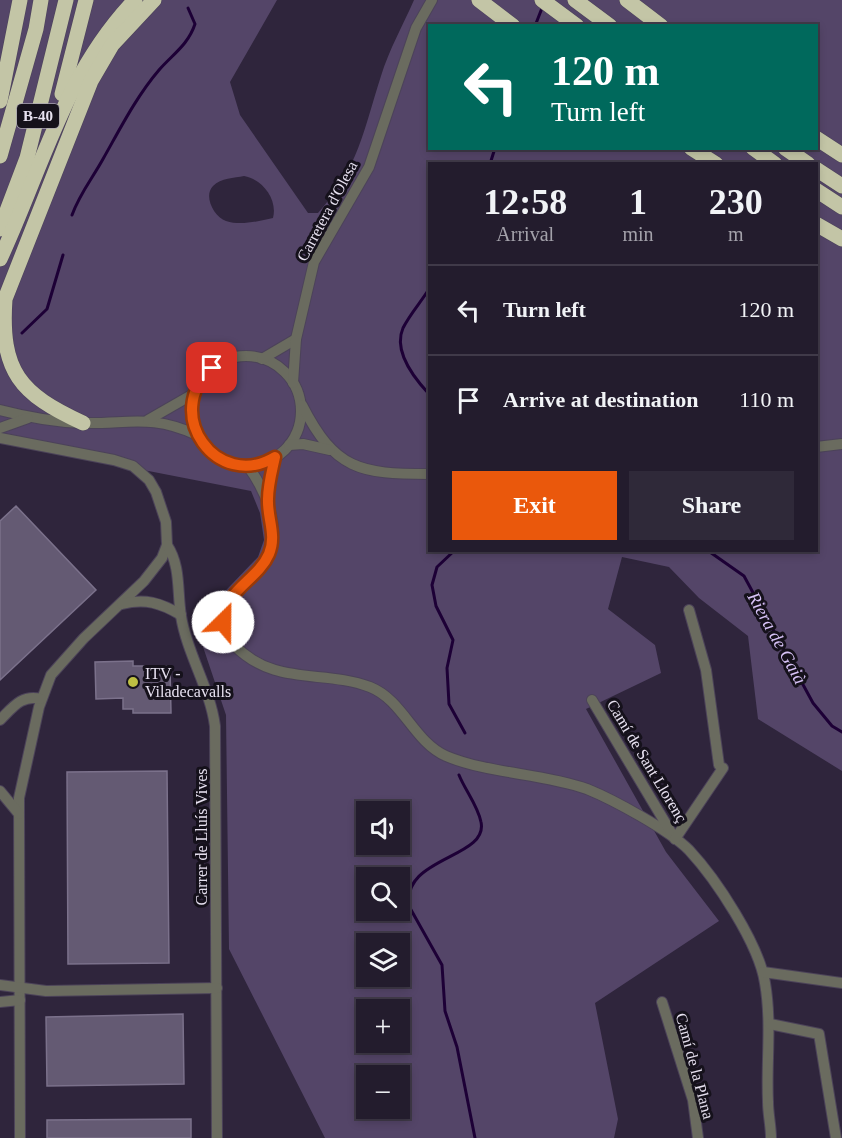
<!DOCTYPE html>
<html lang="en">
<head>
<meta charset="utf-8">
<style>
  :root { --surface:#231c2d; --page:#2f2939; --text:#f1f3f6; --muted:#a3a1aa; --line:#403a49; --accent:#ea580c }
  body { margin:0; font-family:"Times New Roman",serif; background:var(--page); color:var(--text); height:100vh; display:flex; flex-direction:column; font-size:22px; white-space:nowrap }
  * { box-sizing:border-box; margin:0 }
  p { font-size:20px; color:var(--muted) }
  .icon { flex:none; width:33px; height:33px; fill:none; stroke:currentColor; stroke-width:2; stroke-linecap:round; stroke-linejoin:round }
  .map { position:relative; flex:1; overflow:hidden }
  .drawer { position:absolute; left:428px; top:162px; width:390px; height:390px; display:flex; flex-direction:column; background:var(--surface); border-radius:0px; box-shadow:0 3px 9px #0003,0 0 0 2px var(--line) }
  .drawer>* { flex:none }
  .top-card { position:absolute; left:428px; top:24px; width:390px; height:126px; border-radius:0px; box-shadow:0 3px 9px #0003,0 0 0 2px var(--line); background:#00695c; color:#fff; overflow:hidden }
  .buttons { position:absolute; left:356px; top:801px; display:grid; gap:12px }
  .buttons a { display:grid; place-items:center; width:54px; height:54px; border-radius:0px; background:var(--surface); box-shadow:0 3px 9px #0003,0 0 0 2px var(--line); font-size:30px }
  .pin { position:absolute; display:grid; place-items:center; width:51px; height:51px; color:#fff; margin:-26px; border-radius:12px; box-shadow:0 3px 9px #0006 }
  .me { position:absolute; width:66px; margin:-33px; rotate:23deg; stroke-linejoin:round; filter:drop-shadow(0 0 4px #0008) }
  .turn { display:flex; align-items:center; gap:21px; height:126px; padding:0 24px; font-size:27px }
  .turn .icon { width:78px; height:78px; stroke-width:2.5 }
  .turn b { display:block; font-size:42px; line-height:51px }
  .eta { display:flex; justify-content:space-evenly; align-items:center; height:102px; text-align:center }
  .eta b { font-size:36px; font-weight:600; line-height:42px }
  .button { display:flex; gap:12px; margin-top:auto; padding:12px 24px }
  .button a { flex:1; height:69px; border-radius:0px; background:var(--accent); color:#fff; font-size:24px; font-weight:600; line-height:69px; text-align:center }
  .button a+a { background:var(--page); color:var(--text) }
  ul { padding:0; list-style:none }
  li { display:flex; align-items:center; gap:18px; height:90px; padding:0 24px; border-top:2px solid var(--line) }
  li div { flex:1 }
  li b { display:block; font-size:22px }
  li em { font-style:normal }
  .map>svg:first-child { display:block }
  .green { fill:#544568; fill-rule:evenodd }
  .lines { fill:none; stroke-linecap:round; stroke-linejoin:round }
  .stream { stroke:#1d0036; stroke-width:3 }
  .building { fill:#645a73; stroke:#7b718b; stroke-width:1.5 }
  .minor-casing { stroke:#4c4359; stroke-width:12 }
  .highway-casing { stroke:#4c4359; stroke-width:16 }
  .minor { stroke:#6a6b5f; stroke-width:10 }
  .highway { stroke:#c3c5a6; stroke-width:15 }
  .route-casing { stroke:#983908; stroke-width:15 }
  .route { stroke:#ea580c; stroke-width:10 }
  .poi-dot { fill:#bdbf43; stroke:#15111b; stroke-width:2 }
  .labels { text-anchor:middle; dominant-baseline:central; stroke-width:6; stroke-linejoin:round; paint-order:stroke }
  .shield { fill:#15111b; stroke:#a8a3b0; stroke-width:1.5 }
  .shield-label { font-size:15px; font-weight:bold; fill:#e7e1f0 }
  .street-label { font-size:16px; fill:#e7e1f0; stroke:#15111b }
  .poi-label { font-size:16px; fill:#e7e1f0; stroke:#15111b; text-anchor:start }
  .water-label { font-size:18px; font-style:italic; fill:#d7c2f7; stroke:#15111b }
</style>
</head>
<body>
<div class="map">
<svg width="842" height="1138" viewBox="0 0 842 1138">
  <rect width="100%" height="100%" fill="#2f253c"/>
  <path class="green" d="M0,0H277L230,82L240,115L308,213H318C359,167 363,132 381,76C389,50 403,25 414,0H842V771L758,719L748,636L699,598L669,567L622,557L608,609L655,645L661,673L586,709L666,852L719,921L595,1003L618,1119L614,1138H325L229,949L226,715L198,632L206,611L258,557L264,540L260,513L251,491L0,442ZM429,26H816V148H429ZM429,164H816V550H429ZM244,176C262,179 278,199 273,218C259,221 241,226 226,221C214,217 203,196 213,186C221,178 234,178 244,176ZM366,812H399V844H366ZM366,878H399V910H366ZM366,944H399V976H366ZM366,1010H399V1042H366ZM366,1076H399V1108H366Z"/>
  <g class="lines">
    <g class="stream">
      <polyline points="535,26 542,8"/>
      <polyline points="490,164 495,148"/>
      <path d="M72,215C80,193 92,179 103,159C120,129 136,97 159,70C173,54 188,45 195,24L188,8"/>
      <path d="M429,289C421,302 410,314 403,328C393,351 415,379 429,394"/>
      <polyline points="22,333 47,309 63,255"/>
      <polyline points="455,550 437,567 432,585 436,606 453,640 447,668 449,704 465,733"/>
      <polyline points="688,550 696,550"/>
      <polyline points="707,550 744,576 813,703 832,726 842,732"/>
      <path d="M459,775C465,790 478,806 481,822C489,859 398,857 410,908L442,965L445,1011L457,1047L475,1138"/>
    </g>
  </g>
  <g class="building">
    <polygon points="16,506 96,590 0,680 0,521"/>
    <polygon points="133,661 133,666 170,666 171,713 133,713 133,709 123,709 123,698 96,699 95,662"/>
    <polygon points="167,771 169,963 68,964 67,772"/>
    <polygon points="183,1014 184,1084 47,1086 46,1017"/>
    <polygon points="191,1119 191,1138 47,1138 47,1120"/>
  </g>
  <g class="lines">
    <g class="minor-casing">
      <g id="minor">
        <circle cx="246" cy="411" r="55"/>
        <polyline points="262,359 296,339"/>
        <polyline points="293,383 296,339 314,262 369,167 416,28 432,0"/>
        <path d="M302,405C335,470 360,474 429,474"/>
        <path d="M0,410C27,417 54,422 83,423C130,424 151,414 197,435"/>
        <polyline points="148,420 195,393"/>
        <polyline points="0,428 28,418"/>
        <polyline points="0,438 114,460 133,466 149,480 156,492 166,522 167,545 162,558 144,581 84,638 51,675 39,707 19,798 20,1138"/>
        <polyline points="289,445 303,444 330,450"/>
        <polyline points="816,447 842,444"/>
        <path d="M247,465C265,489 282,527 268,556C253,586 198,607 234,645C275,687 323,669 370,687C403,700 414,742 446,756C489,774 542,773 587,789C614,800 669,830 689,850C716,879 759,944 765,983C772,1024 766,1062 768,1102C768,1114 771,1126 771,1138"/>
        <polyline points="268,498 275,457"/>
        <path d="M167,545C181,566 177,591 181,616C187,654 210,688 215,726L217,1138"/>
        <path d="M122,604C145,598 161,603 181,615"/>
        <polyline points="689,610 706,670 719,765"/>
        <polyline points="592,700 675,839"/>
        <path d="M0,720C13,707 22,694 41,699"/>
        <polyline points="0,791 19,814"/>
        <polyline points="675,839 723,768"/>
        <polyline points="763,972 842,983"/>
        <polyline points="0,985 46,991 217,988"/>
        <polyline points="0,1002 20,1000"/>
        <polyline points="662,1002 693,1100 698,1138"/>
        <polyline points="770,1024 819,1034 836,1138"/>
      </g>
    </g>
    <g class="highway-casing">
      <g id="highway">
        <polyline points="479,0 513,26"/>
        <polyline points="542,0 577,26"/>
        <polyline points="575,0 610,26"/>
        <polyline points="627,0 661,26"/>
        <polyline points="62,94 86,0"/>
        <polyline points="0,101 20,0"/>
        <polyline points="816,138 842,155"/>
        <polyline points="691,148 716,164"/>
        <polyline points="753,148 775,164"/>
        <polyline points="785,148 808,164"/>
        <polyline points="0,156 36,29 41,0"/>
        <polyline points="816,169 842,186"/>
        <polyline points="816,190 842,207"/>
        <polyline points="816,224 842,239"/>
        <polyline points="0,229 27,158 66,0"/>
        <path d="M0,259C42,169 64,74 135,0"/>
        <path d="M83,423C20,394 0,372 5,299L91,81L112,45L154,0"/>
      </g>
    </g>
    <use href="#minor" class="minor"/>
    <use href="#highway" class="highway"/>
  </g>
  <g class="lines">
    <g class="route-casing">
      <path id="route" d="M212,368C161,413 217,492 275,457C272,471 268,485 268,499C267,518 277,535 269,554C258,580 223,591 223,622"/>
    </g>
    <use href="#route" class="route"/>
  </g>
  <circle class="poi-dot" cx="133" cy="682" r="6"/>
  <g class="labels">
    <rect class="shield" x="17" y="104" width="42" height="24" rx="4.5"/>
    <g class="shield-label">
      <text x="38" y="116">B-40</text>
    </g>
    <g class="street-label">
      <text transform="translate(327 211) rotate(-62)">Carretera d'Olesa</text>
      <text transform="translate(647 761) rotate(59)">Camí de Sant Llorenç</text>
      <text transform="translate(201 837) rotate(-90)">Carrer de Lluís Vives</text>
      <text transform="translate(695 1066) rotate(75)">Camí de la Plana</text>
    </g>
    <g class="poi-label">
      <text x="145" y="673">ITV -<tspan x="145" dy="18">Viladecavalls</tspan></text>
    </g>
    <g class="water-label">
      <text transform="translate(777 638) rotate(61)">Riera de Gaià</text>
    </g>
  </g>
</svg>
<div class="buttons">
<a><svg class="icon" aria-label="sound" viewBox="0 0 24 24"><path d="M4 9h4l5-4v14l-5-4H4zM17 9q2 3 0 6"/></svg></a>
<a><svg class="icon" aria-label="search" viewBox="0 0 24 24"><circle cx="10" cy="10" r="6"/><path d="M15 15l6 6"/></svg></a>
<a><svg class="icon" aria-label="layers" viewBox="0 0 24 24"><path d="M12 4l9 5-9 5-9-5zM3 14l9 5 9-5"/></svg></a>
<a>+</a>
<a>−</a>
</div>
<div class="pin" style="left:212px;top:368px;background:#d93025"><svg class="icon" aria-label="arrive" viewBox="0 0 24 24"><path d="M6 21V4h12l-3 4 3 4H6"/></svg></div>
<svg class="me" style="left:223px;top:622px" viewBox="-20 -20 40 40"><circle r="19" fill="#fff"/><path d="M0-13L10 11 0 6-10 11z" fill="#ea580c"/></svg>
<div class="top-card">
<div class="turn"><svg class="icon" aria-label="left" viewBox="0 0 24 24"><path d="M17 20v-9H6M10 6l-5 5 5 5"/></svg><div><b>120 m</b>Turn left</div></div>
</div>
<section class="drawer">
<div class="eta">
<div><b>12:58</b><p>Arrival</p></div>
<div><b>1</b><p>min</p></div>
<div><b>230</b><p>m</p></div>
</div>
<ul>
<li><svg class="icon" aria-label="left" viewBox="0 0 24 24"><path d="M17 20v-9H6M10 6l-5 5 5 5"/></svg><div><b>Turn left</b></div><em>120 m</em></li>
<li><svg class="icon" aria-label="arrive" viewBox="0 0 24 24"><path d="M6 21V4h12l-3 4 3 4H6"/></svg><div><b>Arrive at destination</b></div><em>110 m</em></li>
</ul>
<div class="button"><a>Exit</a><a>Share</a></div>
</section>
</div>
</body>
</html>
